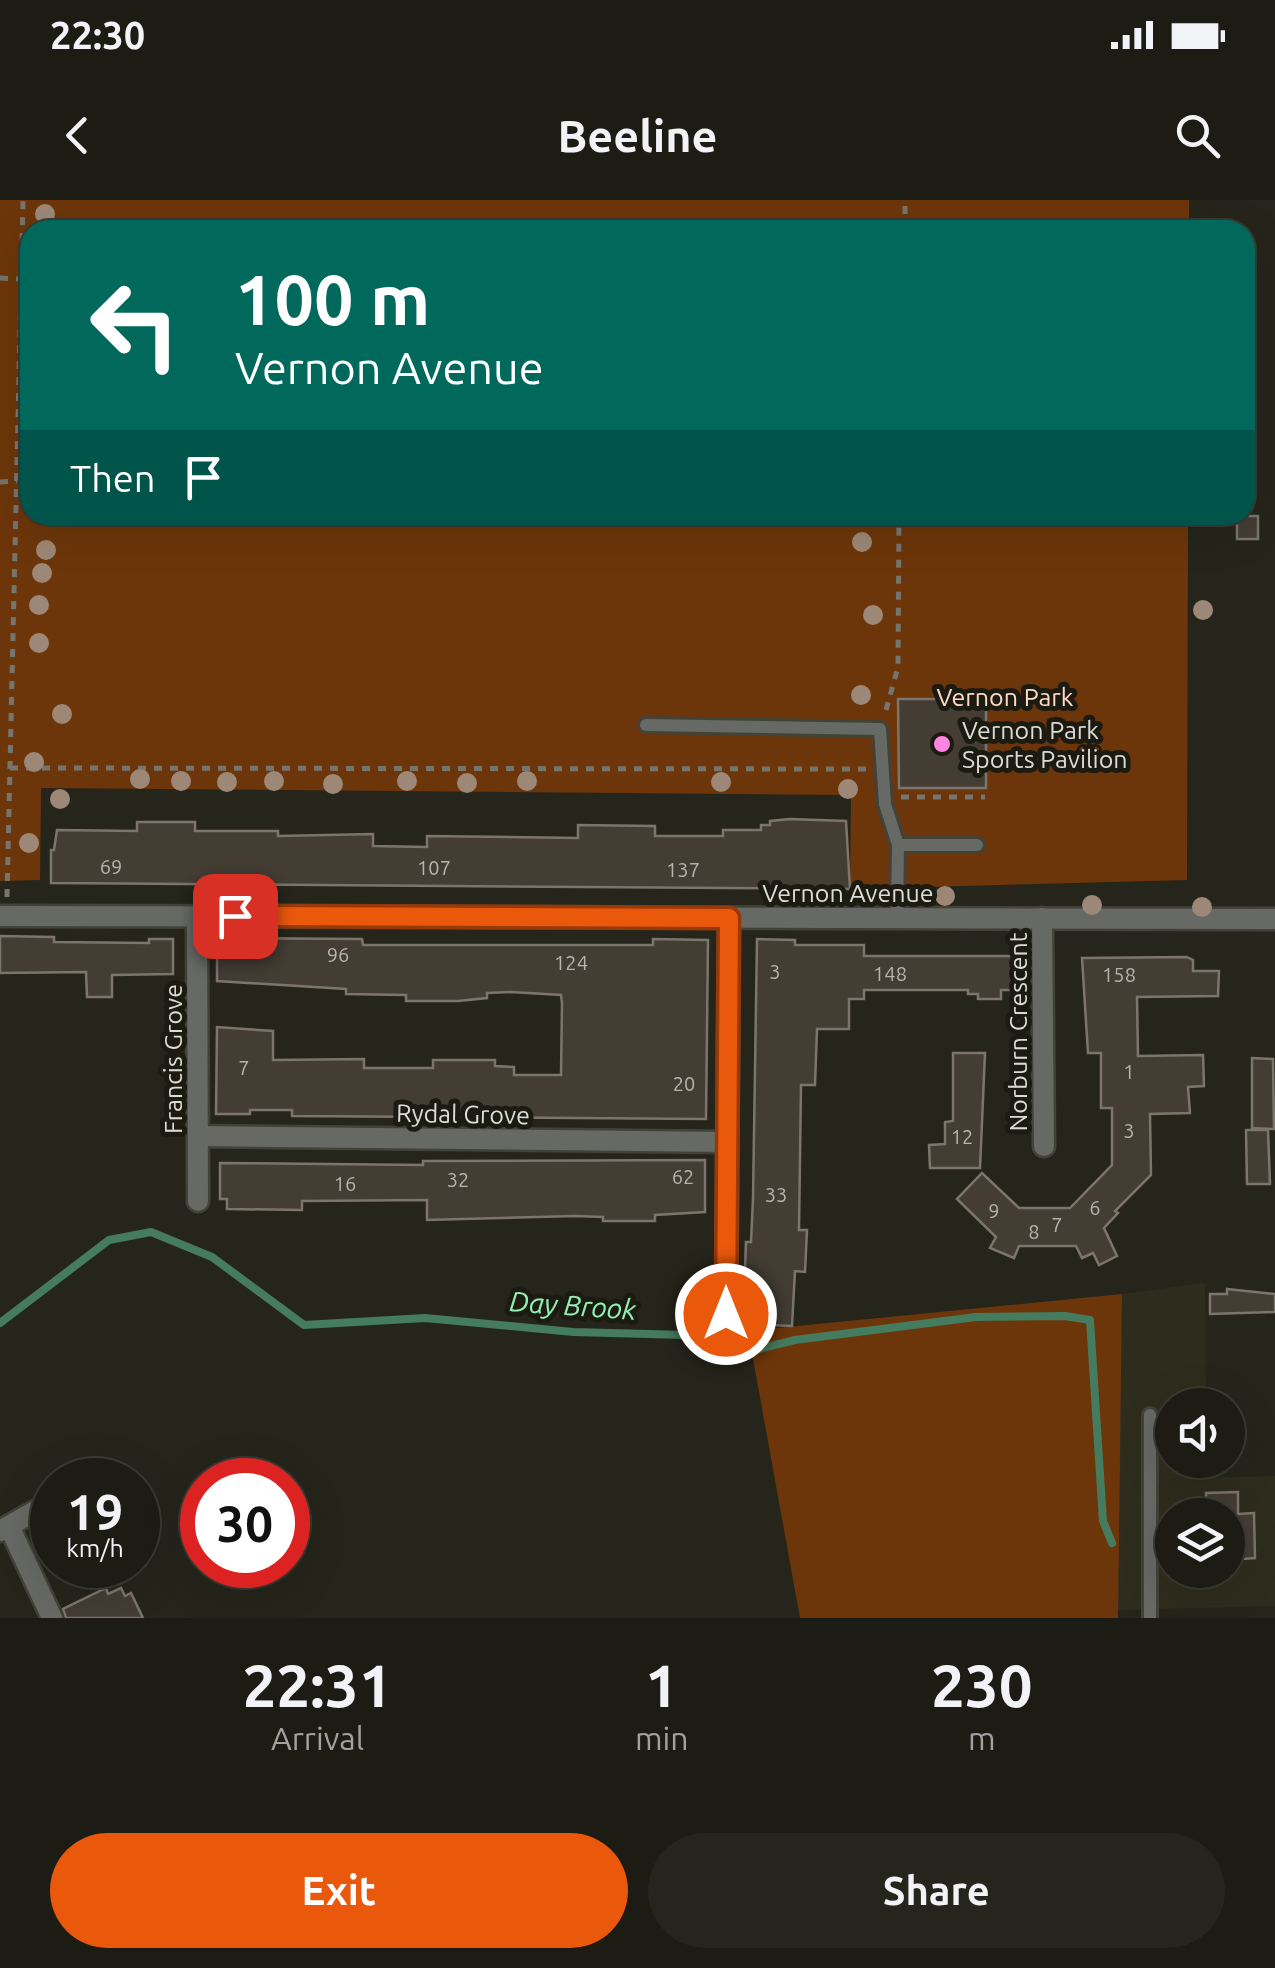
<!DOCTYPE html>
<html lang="en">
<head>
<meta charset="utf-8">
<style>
  :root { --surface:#1c1c14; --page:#25251d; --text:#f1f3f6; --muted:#a0a1a0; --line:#3a3a34; --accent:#ea580c }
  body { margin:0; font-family:Ubuntu,sans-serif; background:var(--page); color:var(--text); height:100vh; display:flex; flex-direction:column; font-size:38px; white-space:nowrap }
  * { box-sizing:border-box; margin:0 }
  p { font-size:32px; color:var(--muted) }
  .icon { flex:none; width:55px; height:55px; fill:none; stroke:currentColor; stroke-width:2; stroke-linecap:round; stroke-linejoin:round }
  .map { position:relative; height:1418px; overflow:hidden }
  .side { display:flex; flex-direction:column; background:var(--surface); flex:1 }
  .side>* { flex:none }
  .banner { position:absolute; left:20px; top:20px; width:1235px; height:305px; border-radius:30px; box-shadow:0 10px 40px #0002,0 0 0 2px var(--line); background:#00695c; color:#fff; overflow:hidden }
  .fabs { position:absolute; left:1155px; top:1188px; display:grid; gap:20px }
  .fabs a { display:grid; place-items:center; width:90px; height:90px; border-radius:50%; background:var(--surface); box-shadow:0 10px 40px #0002,0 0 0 2px var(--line); font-size:50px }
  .speed { position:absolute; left:30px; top:1258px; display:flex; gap:20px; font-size:50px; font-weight:700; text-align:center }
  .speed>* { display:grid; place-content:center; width:130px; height:130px; border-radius:50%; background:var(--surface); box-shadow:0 10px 40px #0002,0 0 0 2px var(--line); line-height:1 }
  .speed small { font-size:25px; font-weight:400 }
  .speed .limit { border:15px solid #d22; background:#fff; color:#111 }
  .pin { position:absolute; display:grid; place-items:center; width:85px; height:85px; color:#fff; margin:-42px; border-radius:20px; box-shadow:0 5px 15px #0006 }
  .me { position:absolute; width:110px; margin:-55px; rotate:0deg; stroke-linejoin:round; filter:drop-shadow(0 0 8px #0008) }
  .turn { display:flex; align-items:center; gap:35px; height:210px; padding:0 50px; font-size:45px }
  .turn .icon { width:130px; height:130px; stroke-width:2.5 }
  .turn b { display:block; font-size:70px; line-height:85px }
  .then { display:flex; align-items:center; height:95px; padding:0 50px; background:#0003; gap:20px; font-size:38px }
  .eta { display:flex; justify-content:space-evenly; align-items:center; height:170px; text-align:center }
  .eta b { font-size:60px; font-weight:600; line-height:70px }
  .action { display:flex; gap:20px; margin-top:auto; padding:20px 50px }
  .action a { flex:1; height:115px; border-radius:60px; background:var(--accent); color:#fff; font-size:40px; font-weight:600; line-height:115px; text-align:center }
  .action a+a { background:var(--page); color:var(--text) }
  .status { display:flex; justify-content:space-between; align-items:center; height:70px; padding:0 50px; background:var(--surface); direction:ltr }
  .status svg { height:28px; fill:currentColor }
  header { display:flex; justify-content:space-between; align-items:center; height:130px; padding:0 50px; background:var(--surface); font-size:45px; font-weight:600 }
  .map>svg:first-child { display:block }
  .built { fill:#2e2d1d; fill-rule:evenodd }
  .green { fill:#6d360a }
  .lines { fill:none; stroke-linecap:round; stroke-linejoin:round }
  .stream { stroke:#457b5e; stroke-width:8 }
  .building { fill:#433d34; stroke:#7c756b; stroke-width:2.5 }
  .service-casing { stroke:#434239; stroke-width:18 }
  .minor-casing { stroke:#434239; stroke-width:25 }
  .path { stroke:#76756d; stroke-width:5; stroke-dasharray:8 8; stroke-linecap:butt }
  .service { stroke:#676965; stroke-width:12 }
  .minor { stroke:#676965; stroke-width:20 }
  .tree { fill:#9d8877 }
  .route-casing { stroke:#983908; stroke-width:25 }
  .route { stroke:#ea580c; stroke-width:18 }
  .poi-dot { fill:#fe85e0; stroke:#1c1b12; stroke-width:4 }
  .labels { text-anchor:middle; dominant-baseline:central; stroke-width:10; stroke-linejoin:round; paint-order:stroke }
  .number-label { font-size:20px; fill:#b6b4ae }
  .park-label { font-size:25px; fill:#fed9c3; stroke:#1c1b12 }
  .poi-label { font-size:25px; fill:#dcdcd6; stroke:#1c1b12; text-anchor:start }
  .street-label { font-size:25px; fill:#dcdcd6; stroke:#1c1b12 }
  .water-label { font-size:28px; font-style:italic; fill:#92f0b1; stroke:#1c1b12 }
</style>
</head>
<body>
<div class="status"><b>22:30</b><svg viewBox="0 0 49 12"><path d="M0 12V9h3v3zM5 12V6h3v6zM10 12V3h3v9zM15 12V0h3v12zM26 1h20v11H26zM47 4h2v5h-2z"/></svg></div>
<header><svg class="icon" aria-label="back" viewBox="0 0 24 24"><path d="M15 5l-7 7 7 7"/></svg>Beeline<svg class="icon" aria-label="search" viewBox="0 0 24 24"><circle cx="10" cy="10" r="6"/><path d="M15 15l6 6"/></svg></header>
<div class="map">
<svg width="1275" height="1418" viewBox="0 0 1275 1418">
  <rect width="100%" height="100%" fill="#26251b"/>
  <path class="built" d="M1205,1083L1206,1205H1172V1260H1206L1207,1278L1275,1276V1406L1117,1410L1122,1094ZM1172,1315H1228V1370H1172Z"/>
  <g class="green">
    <polygon points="0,0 1189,0 1189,30 30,30 30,315 1188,315 1187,680 850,689 851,595 41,588 40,680 0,681"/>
    <polygon points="1122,1094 1118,1418 800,1418 748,1131"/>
  </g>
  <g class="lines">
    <polyline class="stream" points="0,1123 109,1040 151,1032 212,1057 304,1125 425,1118 573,1132 686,1135 751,1151 795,1140 976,1117 1065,1116 1090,1120 1103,1321 1112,1343"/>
  </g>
  <g class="building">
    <rect x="1237" y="316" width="21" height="23"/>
    <polygon points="898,499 986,499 986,588 899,588"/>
    <polygon points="790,619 846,621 850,689 51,683 51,650 54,650 57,630 137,631 137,622 195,622 195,631 278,631 278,636 373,634 373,646 427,647 427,636 578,638 578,625 655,626 655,636 723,636 723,630 761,630 761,625 770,625 770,621"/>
    <polygon points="0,736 54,737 54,742 149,743 149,739 173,739 173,774 112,775 112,797 87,797 86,772 0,773"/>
    <polygon points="217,738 362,739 363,745 653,745 653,739 708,740 706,919 292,916 292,910 250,910 250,914 216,914 217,827 273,831 273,860 364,859 364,868 433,868 433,860 495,860 495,866 514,867 514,875 561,875 562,803 561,795 511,792 487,793 487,798 458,801 406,801 406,795 346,794 346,789 217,781"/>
    <polygon points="757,739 795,740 795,745 864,745 864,756 1015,756 1014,790 1001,790 1001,799 978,799 978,794 968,794 968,790 864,790 864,799 849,799 849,829 817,829 815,885 801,885 799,1030 807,1030 805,1072 795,1071 792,1126 743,1124 746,1042 751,1042 753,998"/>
    <polygon points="1187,757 1193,760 1193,771 1219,771 1218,796 1137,797 1138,856 1203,855 1204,886 1188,887 1190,913 1150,914 1151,975 1115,1011 1118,1013 1104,1028 1117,1056 1099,1065 1093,1053 1082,1058 1076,1046 1019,1046 1014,1058 990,1048 996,1037 957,999 982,973 1019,1008 1070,1008 1112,965 1112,908 1101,908 1101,853 1088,853 1082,758"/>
    <polygon points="953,853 985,853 980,968 930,968 929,945 945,944 945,922 953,921"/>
    <polygon points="1252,858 1273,859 1274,929 1252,928"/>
    <polygon points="1246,930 1268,930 1270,984 1247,984"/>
    <polygon points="705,960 705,1012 655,1015 655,1021 603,1021 603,1017 575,1016 427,1020 427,1000 302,1001 302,1010 227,1009 227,999 220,999 220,963 423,965 423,961"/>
    <polygon points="1227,1089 1275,1094 1275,1112 1210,1114 1210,1094 1227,1094"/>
    <polygon points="1238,1292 1238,1314 1254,1313 1255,1358 1228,1360 1228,1315 1206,1315 1206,1293"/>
    <polygon points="106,1388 108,1394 121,1388 125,1396 131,1393 143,1418 66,1418 63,1409"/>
  </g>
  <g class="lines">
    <g class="service-casing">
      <g id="service">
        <polyline points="646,525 880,529 885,604 898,645 897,718"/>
        <polyline points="898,645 977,645"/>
        <polyline points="1150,1418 1150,1215"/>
      </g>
    </g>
    <g class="minor-casing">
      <g id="minor">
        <polyline points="0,716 1275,719"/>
        <polyline points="197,716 198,1001"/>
        <polyline points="1042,718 1044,946"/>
        <polyline points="198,936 727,942"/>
        <polyline points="726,1114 729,718"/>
        <polyline points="9,1326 52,1418"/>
        <polyline points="0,1331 35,1311"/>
      </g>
    </g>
    <g class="path">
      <polyline points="905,30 905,0"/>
      <polyline points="0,78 21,79"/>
      <polyline points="0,282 17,281"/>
      <polyline points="886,510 898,467 899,315"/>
      <polyline points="10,568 867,569"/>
      <polyline points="901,597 985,597"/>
      <polyline points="7,697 23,0"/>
    </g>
    <use href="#service" class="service"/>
    <use href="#minor" class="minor"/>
  </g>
  <g class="tree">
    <circle cx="45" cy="14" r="10"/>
    <circle cx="862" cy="342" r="10"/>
    <circle cx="46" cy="350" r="10"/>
    <circle cx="42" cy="373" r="10"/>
    <circle cx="39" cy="405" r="10"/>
    <circle cx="1203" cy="410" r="10"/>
    <circle cx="873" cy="415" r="10"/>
    <circle cx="39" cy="443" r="10"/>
    <circle cx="861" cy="495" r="10"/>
    <circle cx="62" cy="514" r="10"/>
    <circle cx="34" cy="562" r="10"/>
    <circle cx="140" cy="579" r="10"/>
    <circle cx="181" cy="581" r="10"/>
    <circle cx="274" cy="581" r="10"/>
    <circle cx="407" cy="581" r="10"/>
    <circle cx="527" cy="581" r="10"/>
    <circle cx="227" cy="582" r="10"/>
    <circle cx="721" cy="582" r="10"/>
    <circle cx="467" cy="583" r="10"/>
    <circle cx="333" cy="584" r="10"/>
    <circle cx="848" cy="589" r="10"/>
    <circle cx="60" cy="599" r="10"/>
    <circle cx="29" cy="643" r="10"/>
    <circle cx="945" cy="696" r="10"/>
    <circle cx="1092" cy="705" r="10"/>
    <circle cx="1202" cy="707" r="10"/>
  </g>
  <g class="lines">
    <g class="route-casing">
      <polyline id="route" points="235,716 729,718 726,1114"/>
    </g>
    <use href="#route" class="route"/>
  </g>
  <circle class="poi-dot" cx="942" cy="544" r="10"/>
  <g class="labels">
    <g class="number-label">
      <text x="111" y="666">69</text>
      <text x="434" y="667">107</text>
      <text x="683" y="669">137</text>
      <text x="338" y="754">96</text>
      <text x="571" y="762">124</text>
      <text x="775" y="771">3</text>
      <text x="890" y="773">148</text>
      <text x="1119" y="774">158</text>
      <text x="244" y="867">7</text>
      <text x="1129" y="871">1</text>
      <text x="684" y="883">20</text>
      <text x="1129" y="930">3</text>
      <text x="962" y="936">12</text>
      <text x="683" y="976">62</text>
      <text x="458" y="979">32</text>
      <text x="345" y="983">16</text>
      <text x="776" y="994">33</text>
      <text x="1095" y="1007">6</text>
      <text x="994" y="1010">9</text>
      <text x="1057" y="1024">7</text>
      <text x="1034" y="1031">8</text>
    </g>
    <g class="park-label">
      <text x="1005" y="497">Vernon Park</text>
    </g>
    <g class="poi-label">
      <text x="962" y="530">Vernon Park<tspan x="962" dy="29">Sports Pavilion</tspan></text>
    </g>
    <g class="street-label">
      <text x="848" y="693">Vernon Avenue</text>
      <text transform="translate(1018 832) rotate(-90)">Norburn Crescent</text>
      <text transform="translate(173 859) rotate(-90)">Francis Grove</text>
      <text transform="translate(463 914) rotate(1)">Rydal Grove</text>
    </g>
    <g class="water-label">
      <text transform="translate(573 1105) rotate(4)">Day Brook</text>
    </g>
  </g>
</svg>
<div class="fabs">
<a><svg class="icon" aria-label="sound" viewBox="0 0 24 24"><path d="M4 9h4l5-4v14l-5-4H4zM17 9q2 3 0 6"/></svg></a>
<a><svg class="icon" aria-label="layers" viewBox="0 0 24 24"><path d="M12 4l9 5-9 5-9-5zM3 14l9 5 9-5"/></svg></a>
</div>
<div class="speed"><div>19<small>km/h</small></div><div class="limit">30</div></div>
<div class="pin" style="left:235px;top:716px;background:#d93025"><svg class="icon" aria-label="arrive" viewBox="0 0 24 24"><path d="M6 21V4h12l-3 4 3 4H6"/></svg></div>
<svg class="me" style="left:726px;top:1114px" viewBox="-20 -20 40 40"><circle r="17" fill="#ea580c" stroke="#fff" stroke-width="3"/><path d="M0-11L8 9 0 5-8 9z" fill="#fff"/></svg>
<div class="banner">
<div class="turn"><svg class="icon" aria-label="left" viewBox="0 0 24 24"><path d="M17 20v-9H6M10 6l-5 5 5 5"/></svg><div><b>100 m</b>Vernon Avenue</div></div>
<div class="then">Then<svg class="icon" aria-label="arrive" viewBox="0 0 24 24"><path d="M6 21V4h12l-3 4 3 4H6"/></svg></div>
</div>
</div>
<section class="side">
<div class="eta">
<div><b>22:31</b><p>Arrival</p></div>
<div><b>1</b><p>min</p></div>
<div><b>230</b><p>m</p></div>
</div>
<div class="action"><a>Exit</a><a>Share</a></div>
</section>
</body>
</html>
